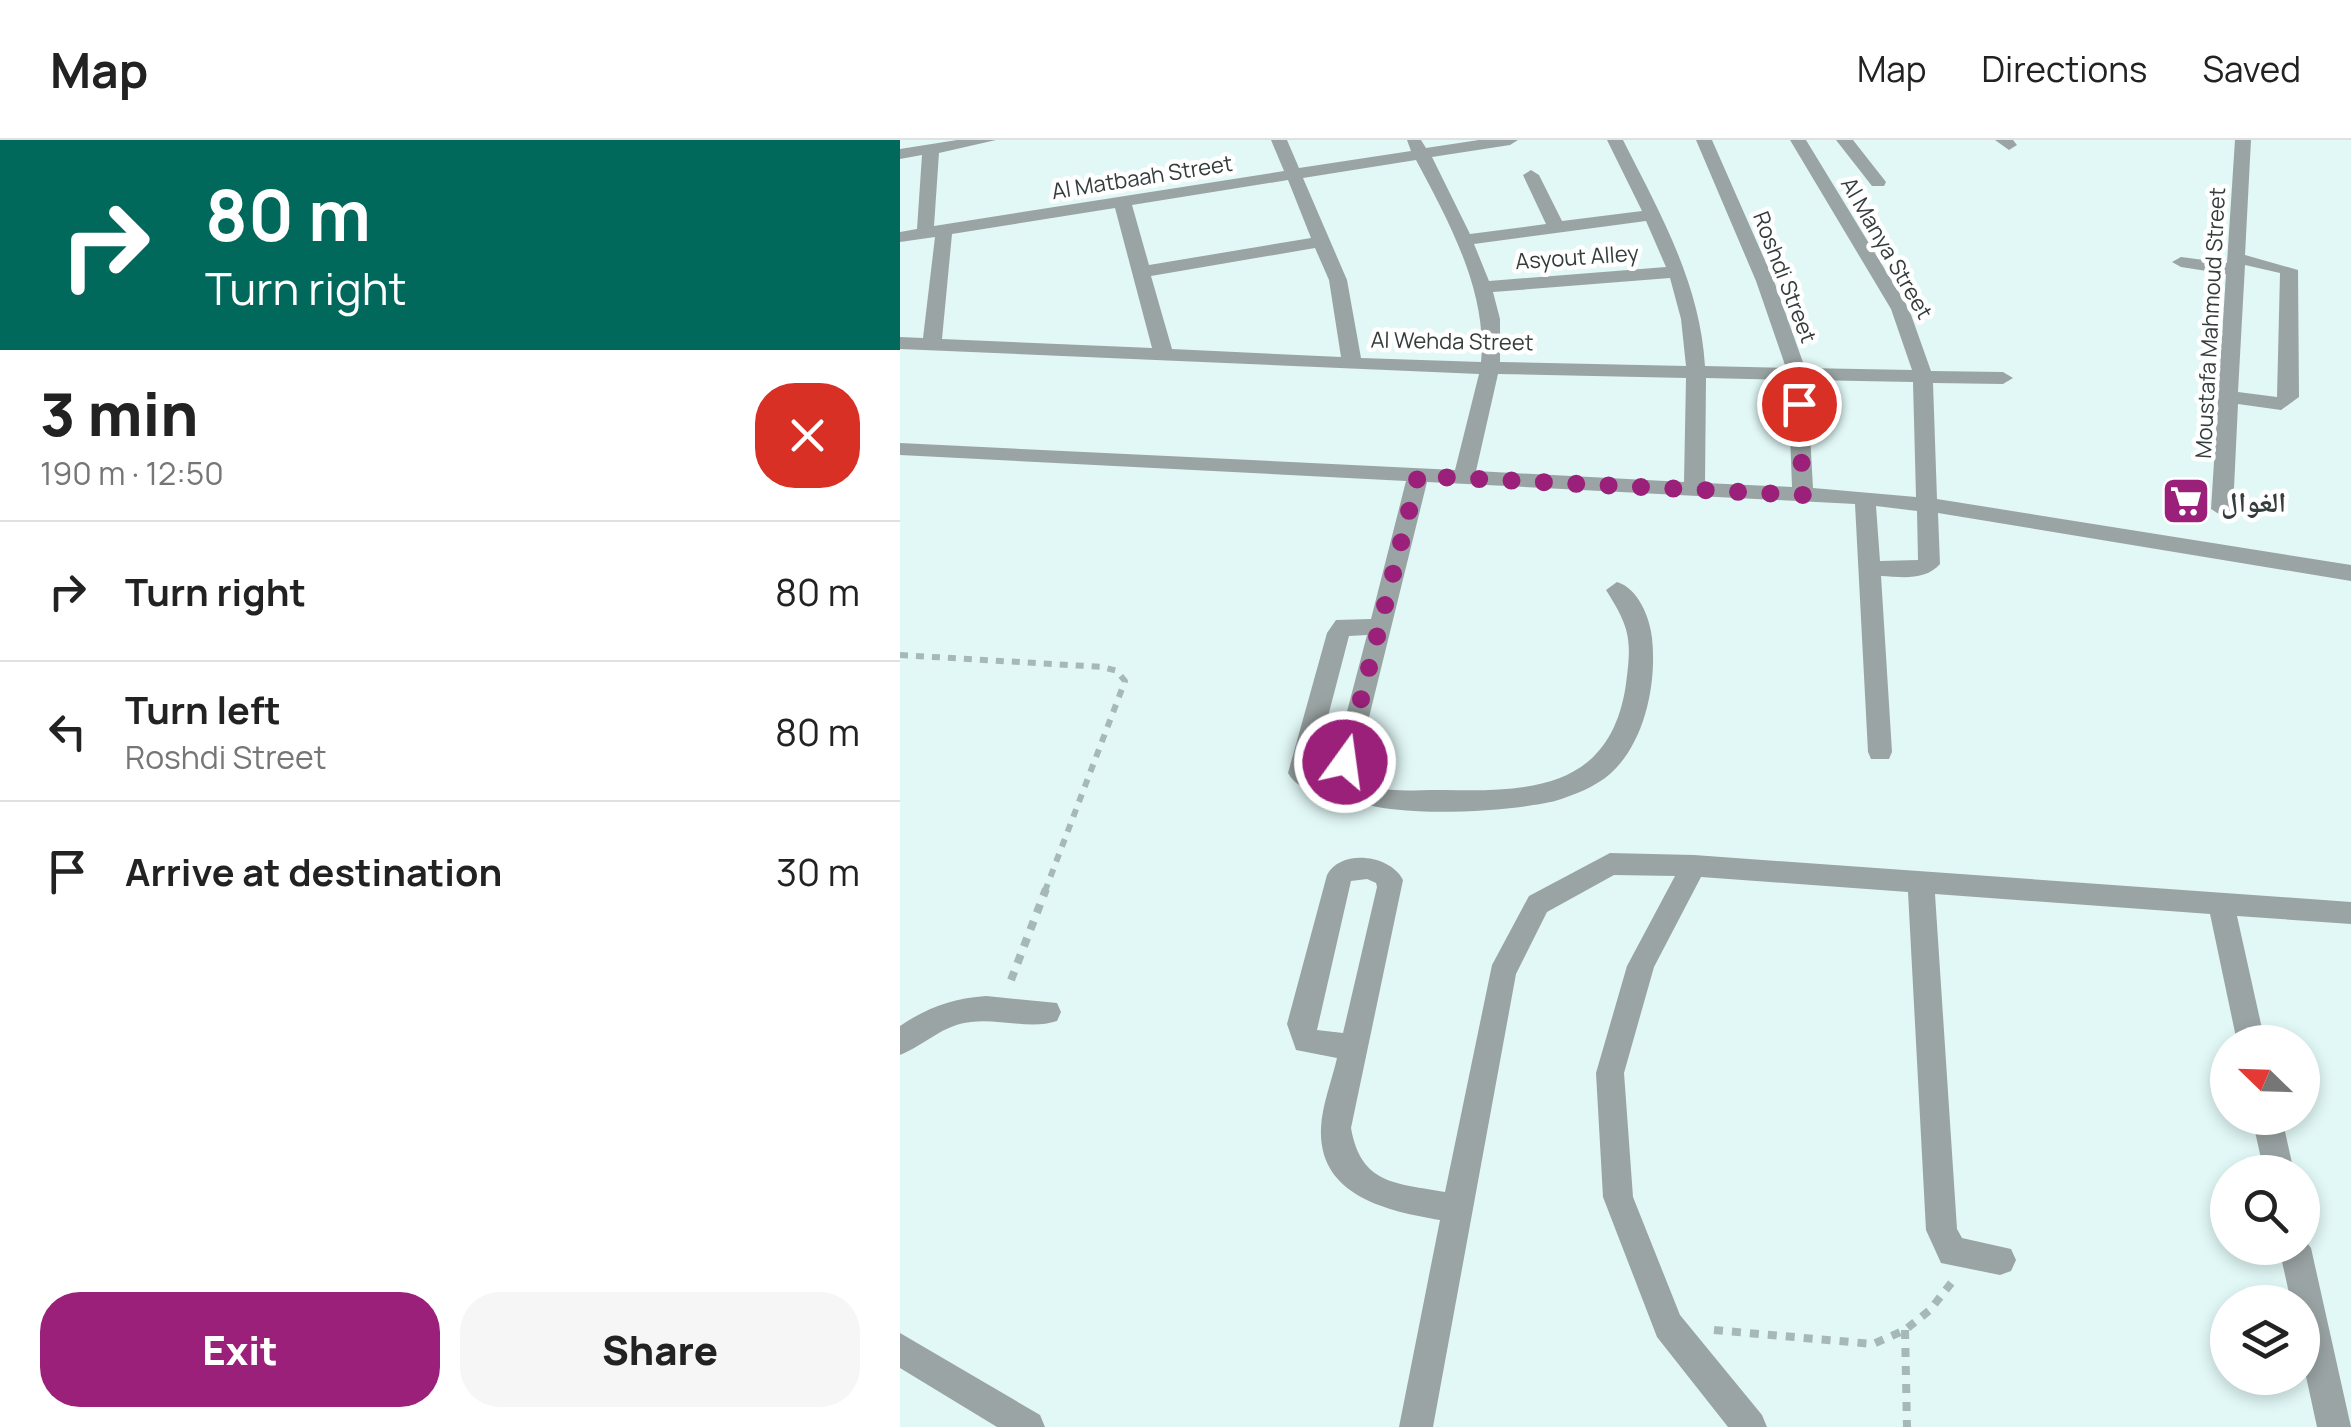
<!DOCTYPE html>
<html lang="en">
<head>
<meta charset="utf-8">
<style>
  :root { --surface:#fff; --page:#f6f6f6; --text:#222; --muted:#767676; --line:#e0e0e0; --accent:#9a207a }
  body { margin:0; font-family:Manrope,"Noto Naskh Arabic",sans-serif; background:var(--page); color:var(--text); height:100vh; display:flex; flex-direction:column; font-size:38px; white-space:nowrap }
  * { box-sizing:border-box; margin:0 }
  p { font-size:32px; color:var(--muted) }
  .icon { flex:none; width:55px; height:55px; fill:none; stroke:currentColor; stroke-width:2; stroke-linecap:round; stroke-linejoin:round }
  .map { position:relative; flex:1; overflow:hidden }
  .sheet { display:flex; flex-direction:column; background:var(--surface); width:900px }
  .sheet>* { flex:none }
  .banner { background:#00695c; color:#fff; overflow:hidden }
  .needle { width:65px; rotate:293deg }
  .tools { position:absolute; left:1310px; top:885px; display:grid; gap:20px }
  .tools a { display:grid; place-items:center; width:110px; height:110px; border-radius:50%; background:var(--surface); box-shadow:0 5px 15px #0003; font-size:50px }
  .pin { position:absolute; display:grid; place-items:center; width:85px; height:85px; color:#fff; margin:-42px; border:5px solid #fff; border-radius:50%; box-shadow:0 2px 10px #0007 }
  .me { position:absolute; width:110px; margin:-55px; rotate:14deg; stroke-linejoin:round; filter:drop-shadow(0 0 8px #0008) }
  .turn { display:flex; align-items:center; gap:35px; height:210px; padding:0 40px; font-size:45px }
  .turn .icon { width:130px; height:130px; stroke-width:2.5 }
  .turn b { display:block; font-size:70px; line-height:85px }
  .round { display:grid; place-items:center; flex:none; width:105px; height:105px; border-radius:40px; background:var(--page) }
  .summary { display:flex; align-items:center; justify-content:space-between; height:170px; padding:0 40px }
  h1 { font-size:60px; font-weight:800; line-height:75px }
  .primary-button { display:flex; gap:20px; margin-top:auto; padding:20px 40px }
  .primary-button a { flex:1; height:115px; border-radius:40px; background:var(--accent); color:#fff; font-size:40px; font-weight:800; line-height:115px; text-align:center }
  .primary-button a+a { background:var(--page); color:var(--text) }
  ul { padding:0; list-style:none }
  li { display:flex; align-items:center; gap:30px; height:140px; padding:0 40px; border-top:2px solid var(--line) }
  li div { flex:1 }
  li b { display:block; font-size:38px }
  li em { font-style:normal }
  header { display:flex; align-items:center; gap:60px; box-sizing:border-box; height:140px; padding:0 50px; background:var(--surface); border-bottom:2px solid var(--line) }
  header strong { font-size:48px }
  nav { display:flex; gap:55px; margin-inline-start:auto; font-size:35px }
  main { display:flex; flex:1; min-height:0 }
  .map>svg:first-child { display:block }
  .lines { fill:none; stroke-linecap:round; stroke-linejoin:round }
  .path-far1 { stroke:#a7b9b7; stroke-width:6; stroke-dasharray:8 8; stroke-linecap:butt }
  .path { stroke:#a7b9b7; stroke-width:8; stroke-dasharray:9 9; stroke-linecap:butt }
  .minor { fill:#9ba4a4; fill-rule:evenodd }
  .route { stroke:#9a207a; stroke-width:18; stroke-dasharray:0 32.4 }
  .labels { text-anchor:middle; dominant-baseline:central; stroke-width:9; stroke-linejoin:round; paint-order:stroke }
  .far-street-label { font-size:22px; fill:#343d3c; stroke:#fff }
  .poi-label { font-size:28px; font-weight:bold; fill:#343d3c; stroke:#fff; text-anchor:start }
</style>
</head>
<body>
<header>
<strong>Map</strong>
<nav><a>Map</a><a>Directions</a><a>Saved</a></nav>
</header>
<main>
<section class="sheet">
<div class="banner">
<div class="turn"><svg class="icon" aria-label="right" viewBox="0 0 24 24"><path d="M7 20v-9h11M14 6l5 5-5 5"/></svg><div><b>80 m</b>Turn right</div></div>
</div>
<div class="summary"><div><h1>3 min</h1><p>190 m · 12:50</p></div><a class="round" style="background:#d93025;color:#fff"><svg class="icon" aria-label="close" viewBox="0 0 24 24"><path d="M6 6l12 12M18 6L6 18"/></svg></a></div>
<ul>
<li><svg class="icon" aria-label="right" viewBox="0 0 24 24"><path d="M7 20v-9h11M14 6l5 5-5 5"/></svg><div><b>Turn right</b></div><em>80 m</em></li>
<li><svg class="icon" aria-label="left" viewBox="0 0 24 24"><path d="M17 20v-9H6M10 6l-5 5 5 5"/></svg><div><b>Turn left</b><p>Roshdi Street</p></div><em>80 m</em></li>
<li><svg class="icon" aria-label="arrive" viewBox="0 0 24 24"><path d="M6 21V4h12l-3 4 3 4H6"/></svg><div><b>Arrive at destination</b></div><em>30 m</em></li>
</ul>
<div class="primary-button"><a>Exit</a><a>Share</a></div>
</section>
<div class="map">
<svg width="1451" height="1287" viewBox="0 0 1451 1287">
  <rect width="100%" height="100%" fill="#e1f8f6"/>
  <g class="lines">
    <polyline class="path-far1" points="0,515 203,527 217,531 225,541 145,751"/>
    <g class="path">
      <polyline points="111,840 146,749"/>
      <polyline points="814,1190 973,1204 1005,1190 1030,1170 1052,1142"/>
      <polyline points="1005,1190 1007,1287"/>
    </g>
    <g class="minor">
      <path d="M57,0H96L39,13L34,86L384,31L371,0H387L399,28L511,11L507,0H521L526,8L579,0H618L610,5L532,17L570,94L646,84L623,35L631,30L639,35L662,81L742,71L707,0H723C760,73 800,143 805,226L886,228L856,141L796,0H812L874,141L905,228L1012,230L991,169L890,0H906L1009,169L1031,231L1103,232L1113,238L1103,244L1033,243L1037,359L1451,425V441L1038,373L1040,424C1025,441 1002,437 981,436L992,612L989,619H971L968,612L955,364L527,342L456,630L460,641C483,655 518,649 544,650C633,652 711,648 726,544C732,499 730,488 706,450L717,442C738,448 750,478 752,498C757,543 745,603 710,634C695,647 674,655 655,661C616,671 461,684 438,648C418,649 399,653 388,633L427,493L436,480L471,479L506,341L0,315V303L555,330L579,234L0,209V197L23,198L35,97L0,102V92L17,89L22,15L0,19V9ZM516,20C548,80 588,152 581,222L461,218L447,140L403,38ZM388,40L411,98L249,125L232,65ZM215,68L252,208L42,199L52,94ZM746,81L766,127L589,141L574,104ZM415,108L429,140L441,217L272,209L251,136ZM770,138L781,179L786,226L600,222V179L593,152ZM598,234L786,238L784,342L576,331ZM806,238L888,240L892,347L805,343ZM907,240L1013,242L1016,357L913,348ZM976,366L1017,371L1018,420L980,421ZM467,495L432,629L414,630L449,496Z"/>
      <polygon points="936,0 953,0 986,42 984,46 972,46"/>
      <polygon points="1095,0 1113,0 1117,5 1109,10"/>
      <path d="M1335,0H1351L1345,115L1398,130L1399,257L1381,270L1338,264L1333,369L1322,376L1311,369L1326,134L1281,127L1272,122L1281,117L1327,123ZM1345,125L1380,133L1377,257L1338,252Z"/>
      <path d="M710,713L794,715L1451,762V784L1337,776L1365,902H1337L1310,774L1035,754L1057,1089L1062,1098L1111,1109L1116,1120L1111,1131L1100,1135L1041,1123L1026,1090L1008,752L801,737L754,827L724,933L733,1057L780,1175L862,1275L867,1287H828L757,1197L703,1057L696,933L727,826L775,736L714,735L647,772L616,834L533,1287H499L540,1080C487,1071 418,1056 421,988C422,965 432,940 437,918L396,910L387,884L427,735C441,708 491,715 503,740L451,988C461,1045 496,1043 545,1052L592,825L629,756ZM467,739L476,743L477,747L443,893L417,890L451,741Z"/>
      <path d="M86,856L157,863L161,872L157,881C131,890 98,878 71,882C42,885 25,905 0,915V886C26,868 54,858 86,856Z"/>
      <polygon points="1352,978 1382,978 1394,1032 1364,1032"/>
      <polygon points="1402,1096 1411,1108 1451,1287 1417,1287 1402,1218 1402,1162 1391,1162 1379,1108 1402,1108"/>
      <polygon points="0,1193 140,1275 145,1287 97,1287 0,1228"/>
    </g>
  </g>
  <g class="lines">
    <polyline class="route" points="445,622 518,336 903,355 899,264"/>
  </g>
  <defs>
    <g id="supermarket-square" transform="scale(2.5)"><rect x="-9" y="-9" width="18" height="18" rx="4" fill="#9a207a" stroke="#fff"/><path d="M-6-5.5h2.5l.6 2H6L4.5 2H-2.5L-4.4-4H-6ZM-1.5 3.2a1.3 1.3 0 1 0 .1 0ZM3 3.2a1.3 1.3 0 1 0 .1 0Z" fill="#fff"/></g>
  </defs>
  <g fill-rule="evenodd">
    <use href="#supermarket-square" x="1286" y="361"/>
  </g>
  <g class="labels">
    <g class="far-street-label">
      <text transform="translate(242 37) rotate(-9)">Al Matbaah Street</text>
      <text transform="translate(987 108) rotate(60)">Al Manya Street</text>
      <text transform="translate(677 117) rotate(-4)">Asyout Alley</text>
      <text transform="translate(885 137) rotate(69)">Roshdi Street</text>
      <text transform="translate(1310 183) rotate(-87)">Moustafa Mahmoud Street</text>
      <text transform="translate(552 201) rotate(1)">Al Wehda Street</text>
    </g>
    <g class="poi-label">
      <text x="1321" y="361">الغوال</text>
    </g>
  </g>
</svg>
<div class="tools">
<a><svg class="needle" viewBox="-14 -14 28 28"><path d="M0-13l5 13h-10z" fill="#e53935"/><path d="M0 13l5-13h-10z" fill="#767676"/></svg></a>
<a><svg class="icon" aria-label="search" viewBox="0 0 24 24"><circle cx="10" cy="10" r="6"/><path d="M15 15l6 6"/></svg></a>
<a><svg class="icon" aria-label="layers" viewBox="0 0 24 24"><path d="M12 4l9 5-9 5-9-5zM3 14l9 5 9-5"/></svg></a>
</div>
<div class="pin" style="left:899px;top:264px;background:#d93025"><svg class="icon" aria-label="arrive" viewBox="0 0 24 24"><path d="M6 21V4h12l-3 4 3 4H6"/></svg></div>
<svg class="me" style="left:445px;top:622px" viewBox="-20 -20 40 40"><circle r="17" fill="#9a207a" stroke="#fff" stroke-width="3"/><path d="M0-11L8 9 0 5-8 9z" fill="#fff"/></svg>
</div>
</main>
</body>
</html>
